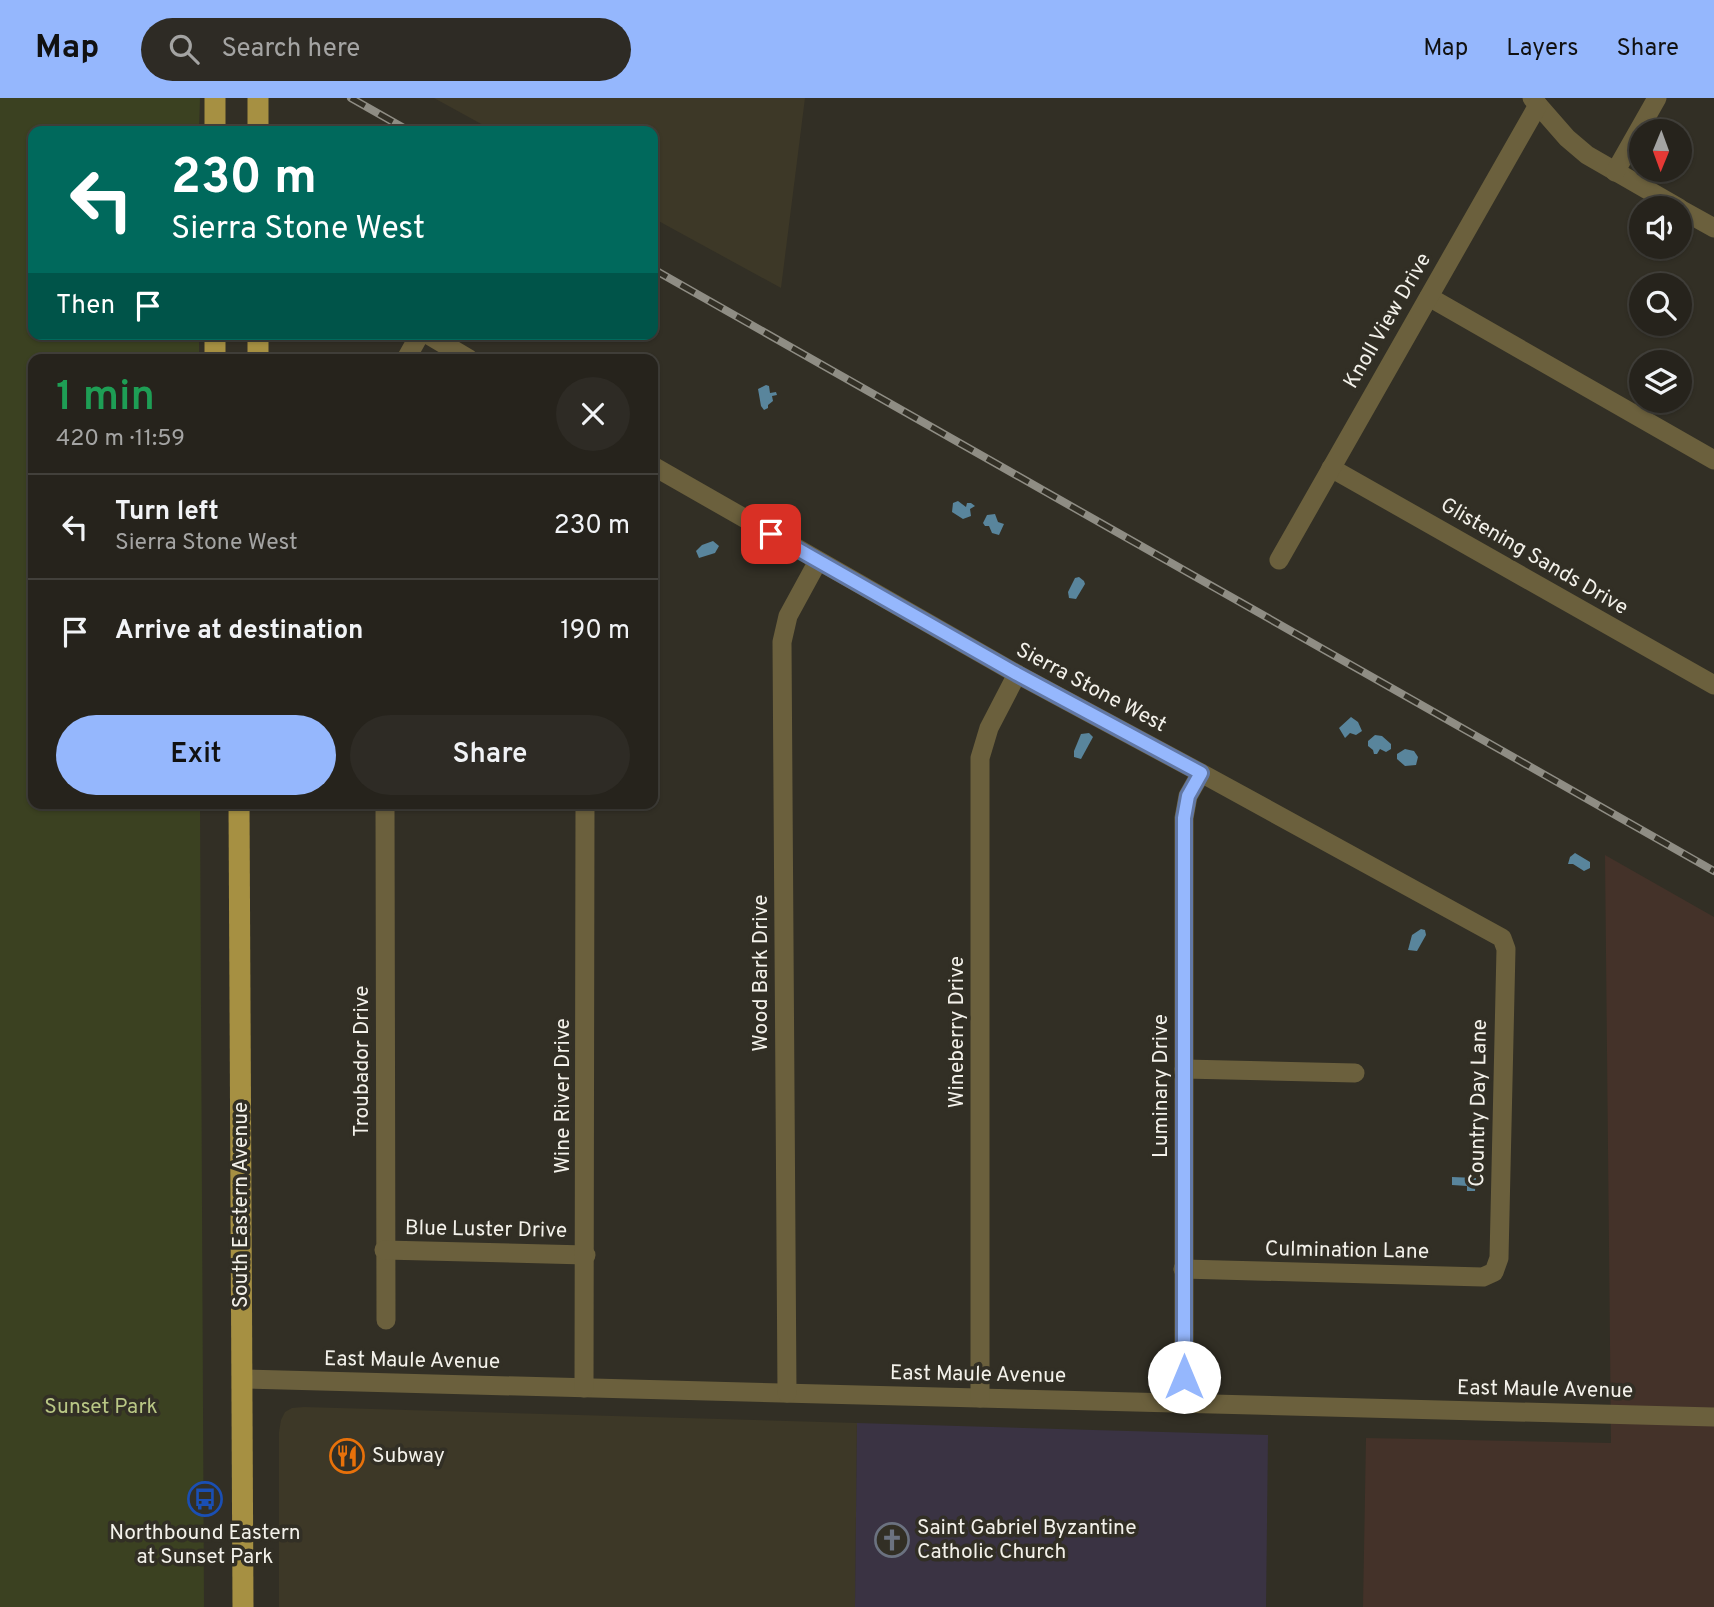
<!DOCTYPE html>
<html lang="en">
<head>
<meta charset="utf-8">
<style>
  :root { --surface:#26231c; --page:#2e2b25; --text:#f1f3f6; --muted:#a4a4a3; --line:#42403b; --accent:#95b7fd }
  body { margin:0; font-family:Overpass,sans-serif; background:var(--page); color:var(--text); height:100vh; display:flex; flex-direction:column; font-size:26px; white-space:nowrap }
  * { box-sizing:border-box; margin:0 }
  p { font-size:23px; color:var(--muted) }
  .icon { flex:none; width:38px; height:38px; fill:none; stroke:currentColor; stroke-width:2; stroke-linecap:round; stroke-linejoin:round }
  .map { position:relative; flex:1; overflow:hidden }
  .side { position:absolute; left:28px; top:256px; width:630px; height:455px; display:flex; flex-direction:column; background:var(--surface); border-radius:14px; box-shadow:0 2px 5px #0004,0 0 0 2px var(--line) }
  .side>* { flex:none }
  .top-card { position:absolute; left:28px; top:28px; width:630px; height:214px; border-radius:14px; box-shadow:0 2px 5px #0004,0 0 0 2px var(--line); background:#00695c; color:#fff; overflow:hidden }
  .needle { width:46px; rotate:181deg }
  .tools { position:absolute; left:1629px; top:21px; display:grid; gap:14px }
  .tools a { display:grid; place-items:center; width:63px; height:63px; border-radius:50%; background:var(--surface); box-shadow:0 2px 5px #0004,0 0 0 2px var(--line); font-size:35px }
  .pin { position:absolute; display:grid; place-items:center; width:60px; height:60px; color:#fff; margin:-30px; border-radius:14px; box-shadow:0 4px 10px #0006 }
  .me { position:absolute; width:77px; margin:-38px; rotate:0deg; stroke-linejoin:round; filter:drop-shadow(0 0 5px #0008) }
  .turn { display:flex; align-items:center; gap:24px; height:147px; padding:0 28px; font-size:32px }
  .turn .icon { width:91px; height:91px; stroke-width:2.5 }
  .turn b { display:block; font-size:49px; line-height:60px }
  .then { display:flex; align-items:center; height:66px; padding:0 28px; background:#0003; gap:14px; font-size:26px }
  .round { display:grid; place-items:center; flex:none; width:74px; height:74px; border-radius:37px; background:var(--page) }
  .headline { display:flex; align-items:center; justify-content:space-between; height:119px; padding:0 28px }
  h1 { font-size:42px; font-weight:600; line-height:52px; color:#1e9e55 }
  .cta { display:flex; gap:14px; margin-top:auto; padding:14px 28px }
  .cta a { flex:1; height:80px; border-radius:42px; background:var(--accent); color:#111; font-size:28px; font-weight:600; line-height:80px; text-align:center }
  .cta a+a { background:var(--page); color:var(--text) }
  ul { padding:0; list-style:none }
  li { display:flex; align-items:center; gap:21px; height:105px; padding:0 28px; border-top:2px solid var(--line) }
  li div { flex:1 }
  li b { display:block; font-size:26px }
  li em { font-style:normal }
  header { display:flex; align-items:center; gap:42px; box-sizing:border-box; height:98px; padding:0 35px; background:var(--accent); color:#111 }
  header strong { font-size:33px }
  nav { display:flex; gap:38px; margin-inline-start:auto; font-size:24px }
  .search { width:490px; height:63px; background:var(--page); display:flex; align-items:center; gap:18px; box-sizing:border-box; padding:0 24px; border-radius:38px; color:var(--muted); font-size:26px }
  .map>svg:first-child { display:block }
  .built { fill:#3d3827 }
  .industrial { fill:#443229 }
  .education { fill:#3a3343 }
  .green { fill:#3b4121 }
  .water { fill:#59859c }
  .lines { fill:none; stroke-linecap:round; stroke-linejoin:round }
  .minor { stroke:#6b603d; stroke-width:19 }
  .major { stroke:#a69042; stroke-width:21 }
  .rail-casing { stroke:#8f8d84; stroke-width:8 }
  .rail { stroke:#322f25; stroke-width:5; stroke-dasharray:16; stroke-linecap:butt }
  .route-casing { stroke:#6177a4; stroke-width:18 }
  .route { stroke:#95b7fd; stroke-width:12 }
  .labels { text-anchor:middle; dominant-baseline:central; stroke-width:7; stroke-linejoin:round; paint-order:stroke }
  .street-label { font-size:21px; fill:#f3f1ea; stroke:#322f25 }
  .park-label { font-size:21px; fill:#b9c785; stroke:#322f25 }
  .poi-label { font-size:21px; fill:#f3f1ea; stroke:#322f25; text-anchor:start }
</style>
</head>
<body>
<header>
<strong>Map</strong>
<div class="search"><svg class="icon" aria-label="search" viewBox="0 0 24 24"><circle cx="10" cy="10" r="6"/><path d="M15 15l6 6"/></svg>Search here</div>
<nav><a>Map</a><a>Layers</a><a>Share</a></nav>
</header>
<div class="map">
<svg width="1714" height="1509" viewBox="0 0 1714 1509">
  <rect width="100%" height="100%" fill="#322f25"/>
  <g class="built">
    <polygon points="434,0 805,0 781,190 653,120 653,33 494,33"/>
    <polygon points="304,1309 857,1325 855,1509 279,1509 279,1334 281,1322 285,1314 292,1310"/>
  </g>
  <polygon class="industrial" points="1605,757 1714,819 1714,1509 1363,1509 1366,1340 1611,1345"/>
  <polygon class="education" points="857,1325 1268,1337 1266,1509 855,1509"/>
  <polygon class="green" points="0,0 200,0 199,33 33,33 33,236 199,236 199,261 33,261 33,705 200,705 204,1509 0,1509"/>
  <g class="water">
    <polygon points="766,287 769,288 770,295 776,294 777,297 772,298 773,303 768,307 768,310 764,312 761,308 758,291"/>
    <polygon points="958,403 966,409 967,405 971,405 975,408 970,411 971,418 963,421 952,414 953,405"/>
    <polygon points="995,416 998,424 1004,426 999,437 992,435 989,428 985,428 983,425 987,417"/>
    <polygon points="713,443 719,448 715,455 699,460 696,453 702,447"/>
    <polygon points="1079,479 1084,483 1085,486 1076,501 1069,500 1068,494 1075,480"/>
    <polygon points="1351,619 1358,624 1362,633 1356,637 1350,635 1345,640 1339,630"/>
    <polygon points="1089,635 1093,639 1081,661 1074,659 1074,653 1081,636"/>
    <polygon points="1375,637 1382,638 1391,646 1391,651 1386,654 1380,651 1377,656 1374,656 1373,652 1368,648 1368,643"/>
    <polygon points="1405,651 1414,653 1418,659 1416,667 1405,668 1397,661 1397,656"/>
    <polygon points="1575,755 1590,764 1590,770 1584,773 1573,766 1568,766 1570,759"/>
    <polygon points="1421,831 1425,832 1426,837 1417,853 1408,852 1412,837"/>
    <polygon points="1452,1079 1476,1080 1475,1093 1467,1093 1467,1088 1452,1087"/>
  </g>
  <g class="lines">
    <g class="minor">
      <polyline points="1532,0 1567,40 1587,57 1679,110"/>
      <polyline points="1615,74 1657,0"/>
      <polyline points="1680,111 1714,130"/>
      <polyline points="1429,199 1714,362"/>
      <polyline points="427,236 469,261"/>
      <polyline points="406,261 420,236"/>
      <polyline points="653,368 1017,576 1201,675 1502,840 1506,851 1499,1160 1494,1174 1483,1179 1183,1171"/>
      <polyline points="1331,370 1714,587"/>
      <polyline points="1279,462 1538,7"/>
      <polyline points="385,705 386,1222"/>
      <polyline points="1184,971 1355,975"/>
      <polyline points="384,1152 586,1157"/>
      <polyline points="242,1281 1714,1319"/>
      <polyline points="584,1290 585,705"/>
      <polyline points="787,1295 782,544 788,518 818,463"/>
      <polyline points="980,1300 980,660 989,630 1017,576"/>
      <polyline points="1184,1305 1184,720 1188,698 1201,675"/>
    </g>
    <g class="major">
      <polyline points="215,0 215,33"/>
      <polyline points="258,33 258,0"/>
      <polyline points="215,236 215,261"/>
      <polyline points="258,236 258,261"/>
      <polyline points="239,705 243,1509"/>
    </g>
    <g class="rail-casing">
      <g id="rail">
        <polyline points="351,0 409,33"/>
        <polyline points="653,171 1714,773"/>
      </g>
    </g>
    <use href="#rail" class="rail"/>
  </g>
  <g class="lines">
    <g class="route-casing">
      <polyline id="route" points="771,436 1017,576 1201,675 1188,698 1184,720 1184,1279"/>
    </g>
    <use href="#route" class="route"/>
  </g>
  <defs>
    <g id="restaurant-ring" transform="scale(1.75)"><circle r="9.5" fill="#322f25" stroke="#e8710a" stroke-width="1.5"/><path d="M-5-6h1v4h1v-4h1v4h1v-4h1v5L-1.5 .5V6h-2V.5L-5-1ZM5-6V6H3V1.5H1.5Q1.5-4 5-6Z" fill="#e8710a"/></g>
    <g id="bus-ring" transform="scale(1.75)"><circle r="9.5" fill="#322f25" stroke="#1a4fb4" stroke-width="1.5"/><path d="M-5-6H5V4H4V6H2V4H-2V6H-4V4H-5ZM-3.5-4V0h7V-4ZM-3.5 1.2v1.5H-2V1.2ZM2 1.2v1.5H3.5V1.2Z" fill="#1a4fb4"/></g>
    <g id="church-ring" transform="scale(1.75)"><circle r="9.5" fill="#322f25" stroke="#6b7280" stroke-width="1.5"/><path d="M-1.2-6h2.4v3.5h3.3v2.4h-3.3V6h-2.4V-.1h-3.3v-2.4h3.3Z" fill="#6b7280"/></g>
  </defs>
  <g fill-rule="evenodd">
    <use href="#restaurant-ring" x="347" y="1358"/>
    <use href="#bus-ring" x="205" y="1401"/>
    <use href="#church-ring" x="892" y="1442"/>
  </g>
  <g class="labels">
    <g class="street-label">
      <text transform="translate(1388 223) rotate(-60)">Knoll View Drive</text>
      <text transform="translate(1534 459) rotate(30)">Glistening Sands Drive</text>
      <text transform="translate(1091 590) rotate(28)">Sierra Stone West</text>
      <text transform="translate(761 875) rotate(-90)">Wood Bark Drive</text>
      <text transform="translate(957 934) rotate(-90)">Wineberry Drive</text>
      <text transform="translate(362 963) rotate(-90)">Troubador Drive</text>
      <text transform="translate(1161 988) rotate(-90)">Luminary Drive</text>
      <text transform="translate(563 998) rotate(-90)">Wine River Drive</text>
      <text transform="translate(1479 1005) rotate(-89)">Country Day Lane</text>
      <text transform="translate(241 1107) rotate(-90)">South Eastern Avenue</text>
      <text transform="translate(486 1132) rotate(1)">Blue Luster Drive</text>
      <text transform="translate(1347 1153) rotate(1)">Culmination Lane</text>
      <text transform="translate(412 1263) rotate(1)">East Maule Avenue</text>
      <text transform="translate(978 1277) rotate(1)">East Maule Avenue</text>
      <text transform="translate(1545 1292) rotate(1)">East Maule Avenue</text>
    </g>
    <g class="park-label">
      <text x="101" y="1309">Sunset Park</text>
    </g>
    <g class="poi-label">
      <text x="372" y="1358">Subway</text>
      <text x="917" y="1430">Saint Gabriel Byzantine<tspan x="917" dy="24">Catholic Church</tspan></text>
      <text x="205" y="1435" text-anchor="middle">Northbound Eastern<tspan x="205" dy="24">at Sunset Park</tspan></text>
    </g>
  </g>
</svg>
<div class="tools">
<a><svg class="needle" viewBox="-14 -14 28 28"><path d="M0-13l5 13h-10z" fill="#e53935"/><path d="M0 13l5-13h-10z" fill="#a4a4a3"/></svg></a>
<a><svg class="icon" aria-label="sound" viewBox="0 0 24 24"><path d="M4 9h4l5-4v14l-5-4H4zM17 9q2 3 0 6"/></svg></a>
<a><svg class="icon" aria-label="search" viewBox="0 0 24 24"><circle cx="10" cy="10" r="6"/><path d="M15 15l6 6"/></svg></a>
<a><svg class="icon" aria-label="layers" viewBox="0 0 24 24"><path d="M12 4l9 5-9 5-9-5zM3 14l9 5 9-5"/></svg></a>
</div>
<div class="pin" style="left:771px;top:436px;background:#d93025"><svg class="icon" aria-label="arrive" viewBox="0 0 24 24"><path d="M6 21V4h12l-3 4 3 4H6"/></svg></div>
<svg class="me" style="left:1184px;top:1279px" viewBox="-20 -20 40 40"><circle r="19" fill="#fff"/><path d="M0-13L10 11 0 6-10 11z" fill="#95b7fd"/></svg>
<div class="top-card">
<div class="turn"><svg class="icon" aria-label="left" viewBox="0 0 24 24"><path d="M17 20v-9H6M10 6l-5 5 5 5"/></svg><div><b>230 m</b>Sierra Stone West</div></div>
<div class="then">Then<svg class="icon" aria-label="arrive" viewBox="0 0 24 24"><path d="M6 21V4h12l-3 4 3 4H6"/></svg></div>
</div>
<section class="side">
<div class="headline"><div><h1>1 min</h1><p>420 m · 11:59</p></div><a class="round"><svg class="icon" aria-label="close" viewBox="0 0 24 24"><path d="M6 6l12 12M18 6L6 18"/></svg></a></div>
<ul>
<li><svg class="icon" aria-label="left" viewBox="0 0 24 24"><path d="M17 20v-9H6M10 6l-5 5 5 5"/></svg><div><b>Turn left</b><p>Sierra Stone West</p></div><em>230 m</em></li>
<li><svg class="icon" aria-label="arrive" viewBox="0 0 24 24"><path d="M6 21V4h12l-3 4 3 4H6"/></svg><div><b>Arrive at destination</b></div><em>190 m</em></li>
</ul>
<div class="cta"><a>Exit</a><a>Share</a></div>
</section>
</div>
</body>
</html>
